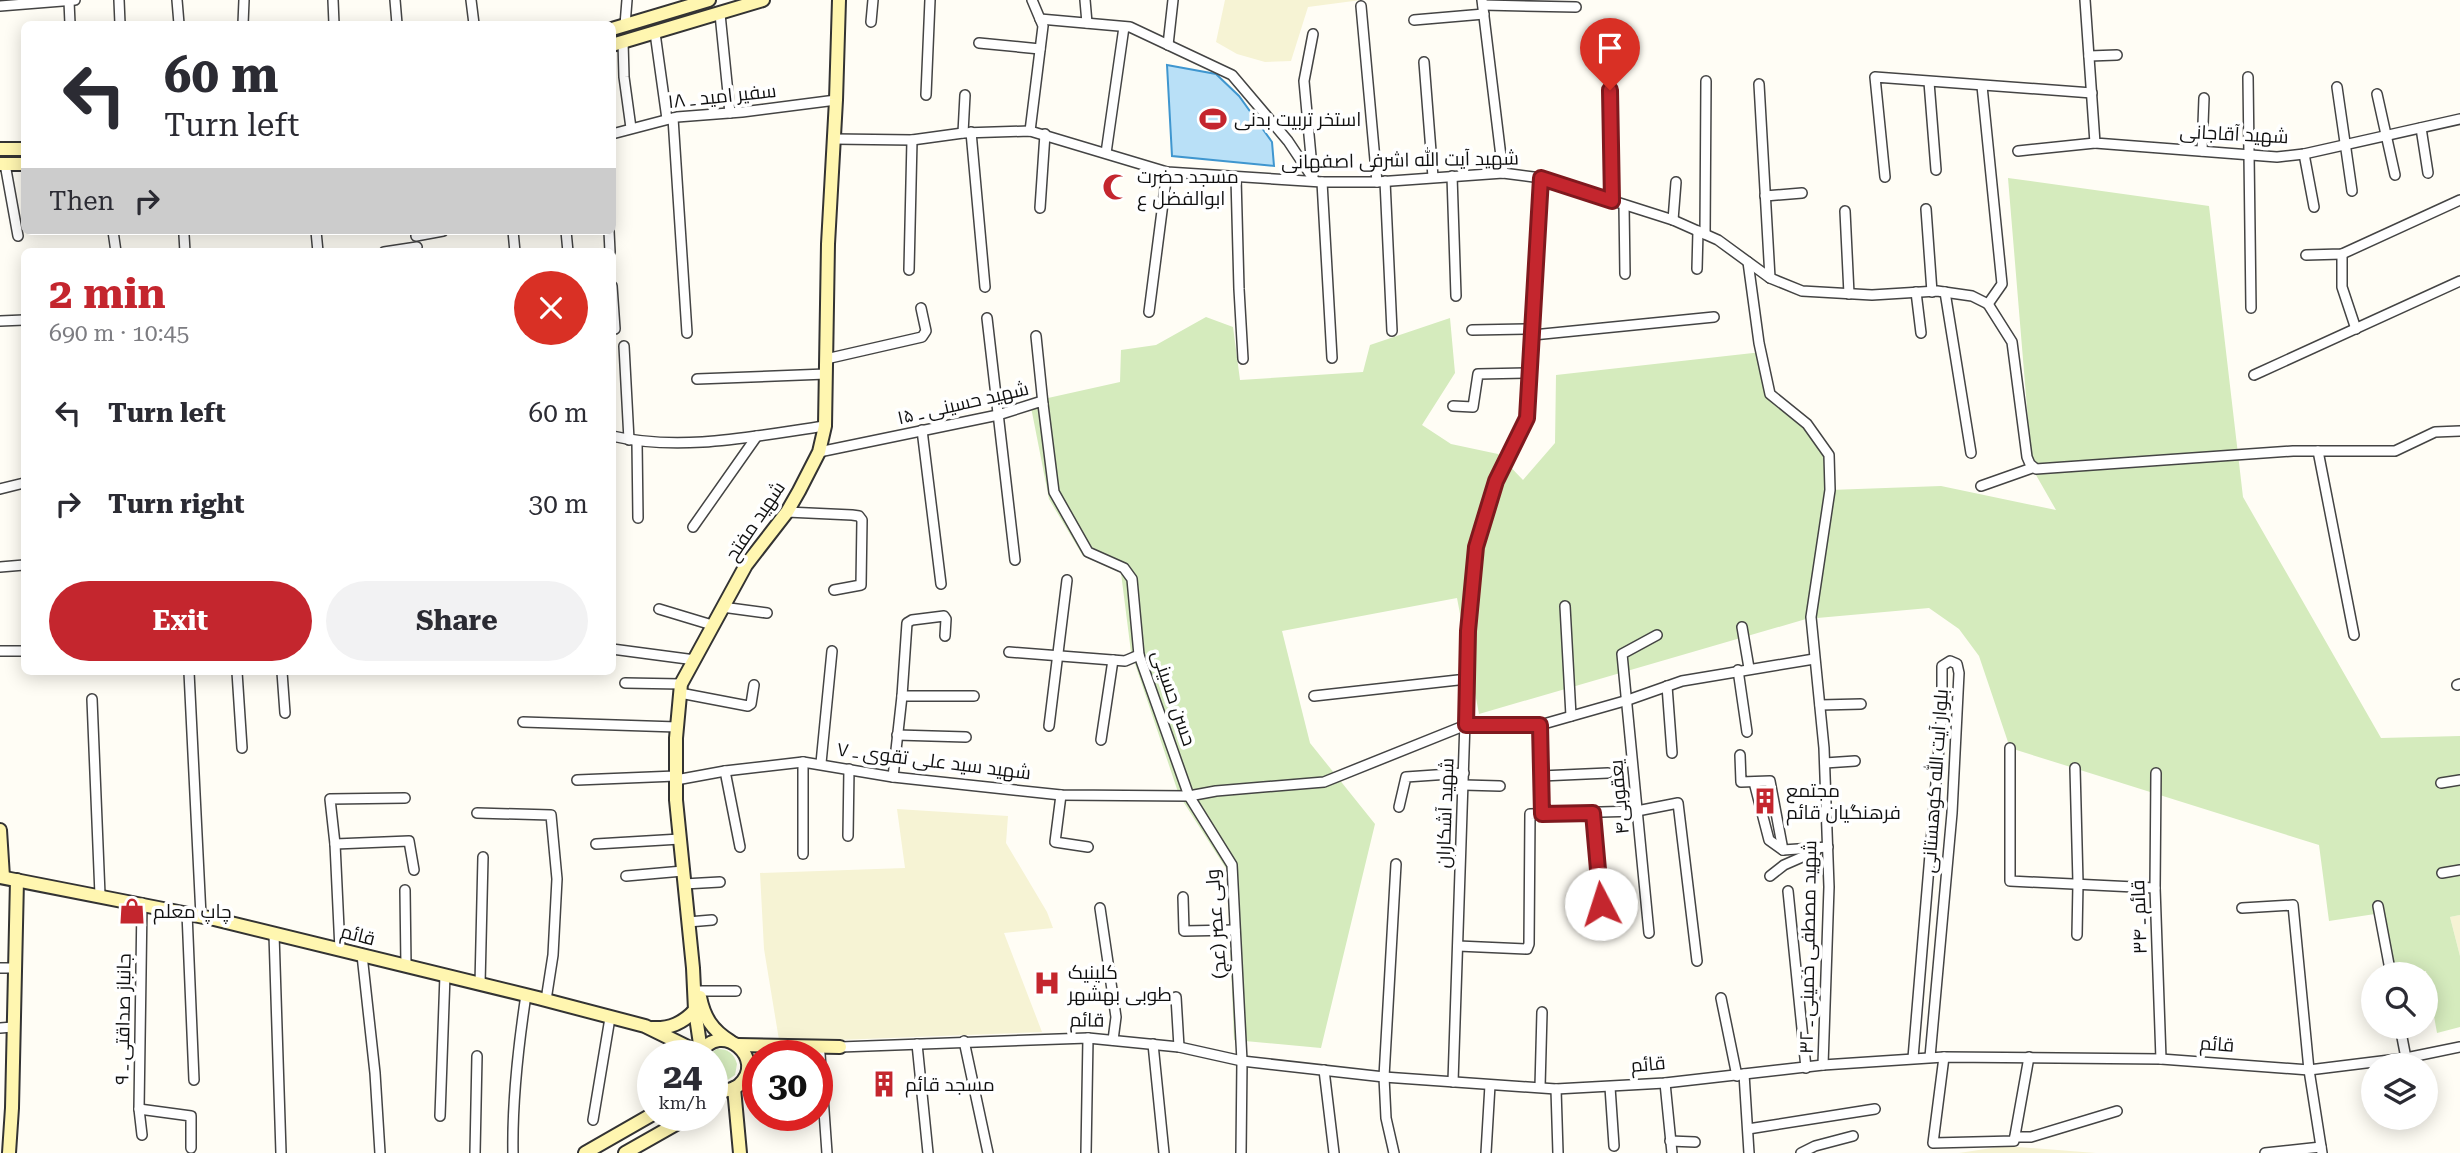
<!DOCTYPE html>
<html lang="en">
<head>
<meta charset="utf-8">
<style>
  :root { --surface:#fff; --page:#f2f2f3; --text:#2b2b33; --muted:#7c7c81; --accent:#c4262e }
  body { margin:0; font-family:"Roboto Serif",Cairo,serif; background:var(--page); color:var(--text); height:100vh; display:flex; flex-direction:column; font-size:26px; white-space:nowrap }
  * { box-sizing:border-box; margin:0 }
  p { font-size:23px; color:var(--muted) }
  .icon { flex:none; width:38px; height:38px; fill:none; stroke:currentColor; stroke-width:2; stroke-linecap:round; stroke-linejoin:round }
  .map { position:relative; flex:1; overflow:hidden }
  .details { position:absolute; left:21px; top:248px; width:595px; height:427px; display:flex; flex-direction:column; background:var(--surface); border-radius:10px; box-shadow:0 4px 18px #0003 }
  .details>* { flex:none }
  .hud { position:absolute; left:21px; top:21px; width:595px; height:214px; border-radius:10px; box-shadow:0 4px 18px #0003; background:#fff; color:var(--text); overflow:hidden }
  .tools { position:absolute; left:2361px; top:962px; display:grid; gap:14px }
  .tools a { display:grid; place-items:center; width:77px; height:77px; border-radius:50%; background:var(--surface); box-shadow:0 4px 18px #0003; font-size:35px }
  .speed { position:absolute; left:637px; top:1040px; display:flex; gap:14px; font-size:35px; font-weight:700; text-align:center }
  .speed>* { display:grid; place-content:center; width:91px; height:91px; border-radius:50%; background:var(--surface); box-shadow:0 4px 18px #0003; line-height:1 }
  .speed small { font-size:18px; font-weight:400 }
  .speed .limit { border:10px solid #d22; background:#fff; color:#111 }
  .pin { position:absolute; display:grid; place-items:center; width:60px; height:60px; color:#fff; margin:-72px -30px; border-radius:50% 50% 50% 0; rotate:-45deg; box-shadow:0 0 7px #0007 }
  .pin .icon { rotate:45deg }
  .me { position:absolute; width:77px; margin:-38px; rotate:355deg; stroke-linejoin:round; filter:drop-shadow(0 0 5px #0008) }
  .turn { display:flex; align-items:center; gap:24px; height:147px; padding:0 28px; font-size:32px }
  .turn .icon { width:91px; height:91px; stroke-width:2.5 }
  .turn b { display:block; font-size:49px; line-height:60px }
  .then { display:flex; align-items:center; height:66px; padding:0 28px; background:#0003; gap:14px; font-size:26px }
  .round { display:grid; place-items:center; flex:none; width:74px; height:74px; border-radius:37px; background:var(--page) }
  .overview { display:flex; align-items:center; justify-content:space-between; height:119px; padding:0 28px }
  h1 { font-size:42px; font-weight:700; line-height:52px; color:var(--accent) }
  .button { display:flex; gap:14px; margin-top:auto; padding:14px 28px }
  .button a { flex:1; height:80px; border-radius:42px; background:var(--accent); color:#fff; font-size:28px; font-weight:700; line-height:80px; text-align:center }
  .button a+a { background:var(--page); color:var(--text) }
  ul { padding:0; list-style:none }
  li { display:flex; align-items:center; gap:21px; height:91px; padding:0 28px }
  li div { flex:1 }
  li b { display:block; font-size:26px }
  li em { font-style:normal }
  .map>svg:first-child { display:block }
  .farmland { fill:#f6f3d4 }
  .green { fill:#d5ebbd }
  .water { fill:#b9e0f7; stroke:#3f96cf; stroke-width:2 }
  .lines { fill:none; stroke-linecap:round; stroke-linejoin:round }
  .street-casing { stroke:#444; stroke-width:12 }
  .secondary-casing { stroke:#333; stroke-width:16 }
  .street { stroke:#fff; stroke-width:9 }
  .secondary { stroke:#fff6b0; stroke-width:12 }
  .route-casing { stroke:#7f191e; stroke-width:18 }
  .route { stroke:#c4262e; stroke-width:12 }
  .labels { text-anchor:middle; dominant-baseline:central; stroke-width:7; stroke-linejoin:round; paint-order:stroke }
  .street-label { font-size:19px; fill:#111; stroke:#fff }
  .poi-label { font-size:19px; fill:#111; stroke:#fff; text-anchor:start }
</style>
</head>
<body>
<div class="map">
<svg width="2460" height="1153" viewBox="0 0 2460 1153">
  <rect width="100%" height="100%" fill="#fffdf5"/>
  <g class="farmland">
    <polygon points="1225,0 1361,0 1308,7 1291,61 1265,62 1237,54 1216,42"/>
    <polygon points="897,809 1008,816 1006,843 1047,912 1053,928 1004,933 1042,1032 786,1042 779,1040 764,949 760,873 905,868"/>
    <polygon points="2460,915 2460,956 2450,917"/>
    <polygon points="2005,1146 2096,1153 1959,1153"/>
  </g>
  <g class="green">
    <polygon points="2008,178 2209,206 2243,497 2381,738 2460,736 2460,915 2450,917 2460,956 2460,1027 2437,1033 2426,971 2388,974 2375,914 2329,921 2319,845 2010,748 1979,656 1959,629 1929,608 1806,619 1479,714 1457,598 1282,631 1310,743 1375,824 1321,1048 1234,1040 1227,870 1179,795 1131,652 1121,573 1083,556 1049,499 1030,402 1120,382 1121,350 1156,345 1206,317 1233,327 1240,380 1363,372 1370,345 1450,318 1455,373 1422,425 1451,444 1498,454 1523,480 1555,443 1556,375 1762,352 1770,394 1804,419 1829,455 1830,490 1941,486 2056,510 2032,468"/>
    <path d="M717,1049C728,1049 734,1053 737,1064L735,1075L726,1081L712,1080V1055H708Z"/>
    <polygon points="814,1050 799,1055 758,1055 758,1068 755,1069 752,1052"/>
  </g>
  <polygon class="water" points="1167,65 1216,74 1239,96 1272,142 1274,166 1172,156"/>
  <g class="lines">
    <g class="street-casing">
      <g id="street">
        <polyline points="119,0 120,24"/>
        <polyline points="177,0 179,24"/>
        <polyline points="333,0 334,24"/>
        <polyline points="395,0 397,24"/>
        <polyline points="471,0 474,24"/>
        <polyline points="1085,0 1087,23"/>
        <polyline points="1482,0 1503,173"/>
        <polyline points="2085,0 2095,143 2277,157 2304,154 2460,119"/>
        <polyline points="69,1 70,24"/>
        <polyline points="1483,5 1576,7"/>
        <polyline points="0,6 75,0"/>
        <polyline points="1361,6 1377,182"/>
        <polyline points="720,14 730,113"/>
        <polyline points="1040,19 1130,27 1232,75 1288,141 1314,180"/>
        <polyline points="1414,20 1484,14"/>
        <polyline points="871,22 873,0"/>
        <polyline points="243,24 244,0"/>
        <polyline points="625,25 627,0"/>
        <polyline points="655,33 667,119"/>
        <polyline points="1313,34 1304,81 1313,178"/>
        <polyline points="623,42 624,77 631,128"/>
        <polyline points="979,43 1040,49"/>
        <polyline points="1168,45 1173,0"/>
        <polyline points="2089,56 2117,55"/>
        <polyline points="1424,62 1433,177"/>
        <polyline points="2248,77 2251,308"/>
        <polyline points="1929,82 1936,170"/>
        <polyline points="1759,84 1770,278"/>
        <polyline points="1982,86 2002,284 1988,304"/>
        <polyline points="2337,87 2352,191"/>
        <polyline points="1610,90 1612,201"/>
        <polyline points="2377,94 2395,175"/>
        <polyline points="926,95 930,0"/>
        <polyline points="673,118 687,333"/>
        <polyline points="2421,128 2428,173"/>
        <polyline points="1030,131 1043,26 1032,0"/>
        <polyline points="971,132 985,287"/>
        <polyline points="963,133 965,95"/>
        <polyline points="612,134 677,117 742,112 836,100"/>
        <polyline points="834,139 912,140 963,133 1030,131 1167,172 1322,182 1377,182 1503,173 1541,178 1673,220 1718,240 1770,278 1802,291 1872,295 1937,291 1972,296 1988,304"/>
        <polyline points="2018,151 2095,143"/>
        <polyline points="2202,151 2204,98"/>
        <polyline points="1106,153 1124,27"/>
        <polyline points="2304,154 2314,207"/>
        <polyline points="5,164 18,236"/>
        <polyline points="1452,176 1456,296"/>
        <polyline points="1885,177 1875,77 2092,93"/>
        <polyline points="1236,178 1239,289 1243,359"/>
        <polyline points="1385,181 1392,331"/>
        <polyline points="1322,182 1332,358"/>
        <polyline points="1765,196 1802,193"/>
        <polyline points="1624,205 1625,274"/>
        <polyline points="1040,208 1045,134"/>
        <polyline points="1926,209 1932,292"/>
        <polyline points="1845,211 1849,294"/>
        <polyline points="1673,220 1676,182"/>
        <polyline points="113,231 116,252"/>
        <polyline points="316,231 318,252"/>
        <polyline points="513,231 515,252"/>
        <polyline points="566,231 568,252"/>
        <polyline points="609,231 610,252"/>
        <polyline points="1705,234 1706,81"/>
        <polyline points="184,235 185,252"/>
        <polyline points="416,236 443,231"/>
        <polyline points="384,252 417,247"/>
        <polyline points="2342,254 2342,287 2356,329"/>
        <polyline points="2306,255 2342,254 2460,200"/>
        <polyline points="1748,262 1759,343 1770,394 1807,424 1829,455 1830,490 1811,617 1824,748 1829,887 1823,1065"/>
        <polyline points="1697,269 1698,231"/>
        <polyline points="909,270 912,140"/>
        <polyline points="612,286 615,329"/>
        <polyline points="1916,292 1921,333"/>
        <polyline points="1945,292 1971,453"/>
        <polyline points="1988,304 2012,342 2027,457 2030,464 2036,469 2293,451 2395,451 2435,432 2460,431"/>
        <polyline points="1149,312 1167,172"/>
        <polyline points="987,318 1015,560"/>
        <polyline points="0,321 24,320"/>
        <polyline points="1472,330 1533,329"/>
        <polyline points="1533,335 1714,317"/>
        <polyline points="1036,336 1043,404"/>
        <polyline points="624,346 629,440"/>
        <polyline points="826,359 922,337 926,331 921,308"/>
        <polyline points="2254,375 2460,281"/>
        <polyline points="697,379 826,374"/>
        <polyline points="1453,406 1473,407 1478,374 1530,373"/>
        <polyline points="922,430 941,584"/>
        <path d="M612,436C682,452 755,436 825,426"/>
        <polyline points="637,442 638,518"/>
        <polyline points="2318,451 2354,635"/>
        <polyline points="819,452 998,415 1039,402 1043,404 1054,492 1088,552 1124,568 1132,579 1139,655 1189,796 1232,865 1242,1061 1241,1153"/>
        <polyline points="1981,486 2032,468"/>
        <polyline points="0,489 24,483"/>
        <polyline points="787,512 852,515 859,516 862,520 861,585 834,590"/>
        <polyline points="693,527 757,436"/>
        <polyline points="0,567 24,565"/>
        <polyline points="1565,606 1571,716"/>
        <polyline points="722,607 767,613"/>
        <polyline points="659,609 712,625"/>
        <polyline points="1742,627 1749,668"/>
        <polyline points="612,649 695,660"/>
        <polyline points="0,651 24,651"/>
        <polyline points="1009,652 1125,661 1139,655"/>
        <polyline points="1738,670 1747,732"/>
        <polyline points="189,672 201,916"/>
        <polyline points="237,672 242,748"/>
        <polyline points="282,672 285,713"/>
        <polyline points="625,683 681,684"/>
        <polyline points="2457,685 2460,684"/>
        <polyline points="1667,686 1672,753"/>
        <polyline points="680,693 748,706 751,704 754,685"/>
        <polyline points="902,696 974,696"/>
        <polyline points="1314,696 1467,679"/>
        <polyline points="92,699 100,895"/>
        <polyline points="1820,705 1861,704"/>
        <polyline points="523,722 677,727"/>
        <polyline points="1540,725 1542,814"/>
        <polyline points="1049,726 1067,580"/>
        <polyline points="897,735 966,737"/>
        <polyline points="1101,740 1113,660"/>
        <polyline points="2010,748 2010,881 2155,888"/>
        <polyline points="1740,755 1741,782 1770,781 1783,850 1828,847"/>
        <polyline points="821,763 832,651"/>
        <polyline points="1825,763 1855,761"/>
        <polyline points="2075,768 2078,883 2077,935"/>
        <polyline points="725,771 740,847"/>
        <polyline points="2156,773 2155,888 2161,1059"/>
        <polyline points="1541,776 1608,773"/>
        <polyline points="893,777 902,696 907,623 912,620 944,616 946,619 945,636"/>
        <polyline points="577,780 676,776"/>
        <polyline points="676,780 725,771 803,762 893,777 1061,795 1189,796 1216,791 1324,782 1466,725 1540,725 1628,700 1682,681 1814,659"/>
        <polyline points="1754,782 1769,840 1783,850"/>
        <polyline points="2441,783 2460,780"/>
        <polyline points="1464,785 1500,786"/>
        <polyline points="1061,795 1055,842 1088,847"/>
        <polyline points="1399,807 1406,777 1464,773"/>
        <polyline points="477,813 551,815 557,879 553,955 546,1000"/>
        <polyline points="1593,813 1603,927"/>
        <polyline points="848,836 849,769"/>
        <polyline points="335,844 409,841 414,870"/>
        <polyline points="596,844 680,839"/>
        <polyline points="803,854 803,762"/>
        <polyline points="2442,873 2460,870"/>
        <polyline points="626,876 683,871"/>
        <polyline points="1770,876 1784,865 1816,851"/>
        <polyline points="684,884 720,882"/>
        <polyline points="405,890 406,966"/>
        <polyline points="1788,891 1806,1068"/>
        <polyline points="1183,897 1184,931 1235,930"/>
        <polyline points="142,903 139,1109 142,1135"/>
        <polyline points="2378,906 2391,975"/>
        <polyline points="1100,908 1116,1017 1113,1040"/>
        <polyline points="2242,908 2293,905 2309,1070 2322,1153"/>
        <polyline points="187,913 194,1080"/>
        <polyline points="688,922 712,920"/>
        <polyline points="1649,933 1622,654 1657,635"/>
        <polyline points="274,934 281,1153"/>
        <polyline points="1458,946 1527,949 1529,944 1530,814 1637,811 1678,803 1697,961"/>
        <polyline points="340,950 335,844 330,799 405,798"/>
        <polyline points="362,955 375,1073 380,1153"/>
        <polyline points="0,968 14,968"/>
        <polyline points="480,984 483,857"/>
        <polyline points="698,991 736,991"/>
        <polyline points="1176,997 1179,1047"/>
        <polyline points="1721,998 1737,1076"/>
        <polyline points="2400,1027 2406,1058"/>
        <polyline points="0,1028 13,1027"/>
        <polyline points="964,1041 988,1153"/>
        <polyline points="917,1044 928,1153"/>
        <polyline points="1153,1044 1164,1153"/>
        <polyline points="840,1047 1088,1038 1179,1047 1242,1061 1384,1077 1556,1089 1665,1083 1823,1065 1944,1057 2161,1059 2309,1070 2406,1058 2460,1047"/>
        <polyline points="820,1054 827,1153"/>
        <polyline points="1944,1057 1933,1143 2014,1141 2029,1057"/>
        <polyline points="1913,1058 1942,711 1942,666 1950,661 1957,664 1959,673 1952,813 1930,1057"/>
        <polyline points="1324,1070 1334,1153"/>
        <polyline points="1744,1074 1749,1153"/>
        <polyline points="1453,1082 1468,631 1476,547 1496,481 1527,418 1541,178"/>
        <polyline points="1665,1083 1672,1153"/>
        <polyline points="1540,1087 1542,1012"/>
        <polyline points="1610,1087 1614,1146"/>
        <polyline points="1556,1089 1558,1153"/>
        <polyline points="139,1109 191,1116 191,1148"/>
        <polyline points="440,1116 445,975"/>
        <polyline points="593,1120 610,1018"/>
        <polyline points="1748,1129 1875,1109"/>
        <polyline points="2015,1137 2031,1137 2117,1111"/>
        <polyline points="1670,1141 1695,1142"/>
        <polyline points="475,1153 477,1056"/>
        <path d="M513,1153C512,1099 518,1048 526,995"/>
        <polyline points="1086,1153 1088,1038"/>
        <polyline points="1394,1153 1386,1118 1384,1077 1396,864"/>
        <polyline points="1486,1153 1490,1085"/>
        <polyline points="1801,1153 1815,1146 1853,1136"/>
        <polyline points="2265,1153 2321,1147"/>
      </g>
    </g>
    <g class="secondary-casing">
      <g id="secondary">
        <polyline points="612,29 709,0"/>
        <polyline points="612,45 763,0"/>
        <polyline points="0,149 24,149"/>
        <polyline points="0,164 24,164"/>
        <polyline points="0,830 3,877"/>
        <polyline points="0,877 214,919 538,998 645,1026 700,1053"/>
        <path d="M700,997C704,1017 712,1030 730,1041"/>
        <path d="M652,1028C670,1029 683,1023 695,1010"/>
        <polyline points="738,1045 840,1047"/>
        <polyline points="701,1051 695,1010 693,968 676,800 676,738 681,684 746,565 787,512 799,491 819,452 825,426 828,244 836,100 839,0"/>
        <path d="M700,1054C721,1018 768,1060 739,1085C731,1092 722,1091 712,1089"/>
        <polyline points="734,1088 740,1153"/>
        <polyline points="9,1153 12,1108 17,880"/>
        <polyline points="585,1153 653,1114"/>
        <polyline points="625,1153 692,1115"/>
      </g>
    </g>
    <use href="#street" class="street"/>
    <use href="#secondary" class="secondary"/>
  </g>
  <g class="lines">
    <g class="route-casing">
      <polyline id="route" points="1601,904 1593,813 1542,814 1540,725 1466,725 1468,631 1476,547 1496,481 1527,418 1541,178 1612,201 1610,90"/>
    </g>
    <use href="#route" class="route"/>
  </g>
  <defs>
    <g id="stadium-bare" transform="scale(2.1)"><path d="M0-5a6.5 5 0 1 0 0 10a6.5 5 0 1 0 0-10ZM-3.5-1.8h7v3.6h-7Z" fill="#c4262e" stroke="#fff" stroke-width="2.5" paint-order="stroke"/></g>
    <g id="mosque-bare" transform="scale(2.1)"><path d="M3.5-4.9A6 6 0 1 0 3.5 4.9A5 5 0 1 1 3.5-4.9Z" fill="#c4262e" stroke="#fff" stroke-width="2.5" paint-order="stroke"/></g>
    <g id="building-bare" transform="scale(2.1)"><path d="M-4-6H4V6H1V3H-1V6H-4ZM-2.5-4.3h1.7v1.8h-1.7ZM.8-4.3h1.7v1.8H.8ZM-2.5-1h1.7V.8h-1.7ZM.8-1h1.7V.8H.8Z" fill="#c4262e" stroke="#fff" stroke-width="2.5" paint-order="stroke"/></g>
    <g id="shop-bare" transform="scale(2.1)"><path d="M-5-2.5h2.3a2.7 3.5 0 0 1 5.4 0H5L5.5 6h-11ZM-1.5-2.5h3a1.5 2.3 0 0 0-3 0Z" fill="#c4262e" stroke="#fff" stroke-width="2.5" paint-order="stroke"/></g>
    <g id="hospital-bare" transform="scale(2.1)"><path d="M-5-5h3v3.5h4V-5h3V5h-3V1.5h-4V5h-3Z" fill="#c4262e" stroke="#fff" stroke-width="2.5" paint-order="stroke"/></g>
  </defs>
  <g fill-rule="evenodd">
    <use href="#stadium-bare" x="1213" y="119"/>
    <use href="#mosque-bare" x="1116" y="187"/>
    <use href="#building-bare" x="1765" y="801"/>
    <use href="#shop-bare" x="132" y="911"/>
    <use href="#hospital-bare" x="1047" y="983"/>
    <use href="#building-bare" x="884" y="1084"/>
  </g>
  <g class="labels">
    <g class="street-label">
      <text transform="translate(722 96) rotate(-6)">سفیر امید ـ ۱۸</text>
      <text transform="translate(2234 134) rotate(3)">شهید آقاجانی</text>
      <text transform="translate(1400 160) rotate(-1)">شهید آیت الله اشرفی اصفهانی</text>
      <text transform="translate(963 403) rotate(-13)">شهید حسینی ـ ۱۵</text>
      <text transform="translate(755 521) rotate(-56)">شهید مفتح</text>
      <text transform="translate(1174 698) rotate(71)">حسن حسینی</text>
      <text transform="translate(934 761) rotate(7)">شهید سید علی تقوی ـ ۷</text>
      <text transform="translate(1935 781) rotate(-86)">بلوار آیت الله کوهستانی</text>
      <text transform="translate(1619 797) rotate(-95)">یعقوبی۴</text>
      <text transform="translate(1445 813) rotate(-88)">شهید آشکاران</text>
      <text transform="translate(2139 917) rotate(-92)">قائم ـ ۳۴</text>
      <text transform="translate(1216 924) rotate(-94)">ولی عصر (عج)</text>
      <text transform="translate(358 935) rotate(14)">قائم</text>
      <text transform="translate(1808 947) rotate(-89)">شهید مصطفی خمینی ـ ۳۲</text>
      <text transform="translate(123 1019) rotate(-89)">جانباز صداقتی ـ ۹</text>
      <text transform="translate(1087 1020) rotate(1)">قائم</text>
      <text transform="translate(2217 1044) rotate(4)">قائم</text>
      <text transform="translate(1648 1064) rotate(-5)">قائم</text>
    </g>
    <g class="poi-label">
      <text x="1234" y="119">استخر تربیت بدنی</text>
      <text x="1137" y="176">مسجد حضرت<tspan x="1137" dy="22">ابوالفضل ع</tspan></text>
      <text x="1786" y="790">مجتمع<tspan x="1786" dy="22">فرهنگیان قائم</tspan></text>
      <text x="153" y="911">چاپ معلم</text>
      <text x="1068" y="972">کلینیک<tspan x="1068" dy="22">طوبی بهشهر</tspan></text>
      <text x="905" y="1084">مسجد قائم</text>
    </g>
  </g>
</svg>
<div class="tools">
<a><svg class="icon" aria-label="search" viewBox="0 0 24 24"><circle cx="10" cy="10" r="6"/><path d="M15 15l6 6"/></svg></a>
<a><svg class="icon" aria-label="layers" viewBox="0 0 24 24"><path d="M12 4l9 5-9 5-9-5zM3 14l9 5 9-5"/></svg></a>
</div>
<div class="speed"><div>24<small>km/h</small></div><div class="limit">30</div></div>
<div class="pin" style="left:1610px;top:90px;background:#d93025"><svg class="icon" aria-label="arrive" viewBox="0 0 24 24"><path d="M6 21V4h12l-3 4 3 4H6"/></svg></div>
<svg class="me" style="left:1601px;top:904px" viewBox="-20 -20 40 40"><circle r="19" fill="#fff"/><path d="M0-13L10 11 0 6-10 11z" fill="#c4262e"/></svg>
<div class="hud">
<div class="turn"><svg class="icon" aria-label="left" viewBox="0 0 24 24"><path d="M17 20v-9H6M10 6l-5 5 5 5"/></svg><div><b>60 m</b>Turn left</div></div>
<div class="then">Then<svg class="icon" aria-label="right" viewBox="0 0 24 24"><path d="M7 20v-9h11M14 6l5 5-5 5"/></svg></div>
</div>
<section class="details">
<div class="overview"><div><h1>2 min</h1><p>690 m · 10:45</p></div><a class="round" style="background:#d93025;color:#fff"><svg class="icon" aria-label="close" viewBox="0 0 24 24"><path d="M6 6l12 12M18 6L6 18"/></svg></a></div>
<ul>
<li><svg class="icon" aria-label="left" viewBox="0 0 24 24"><path d="M17 20v-9H6M10 6l-5 5 5 5"/></svg><div><b>Turn left</b></div><em>60 m</em></li>
<li><svg class="icon" aria-label="right" viewBox="0 0 24 24"><path d="M7 20v-9h11M14 6l5 5-5 5"/></svg><div><b>Turn right</b></div><em>30 m</em></li>
</ul>
<div class="button"><a>Exit</a><a>Share</a></div>
</section>
</div>
</body>
</html>
